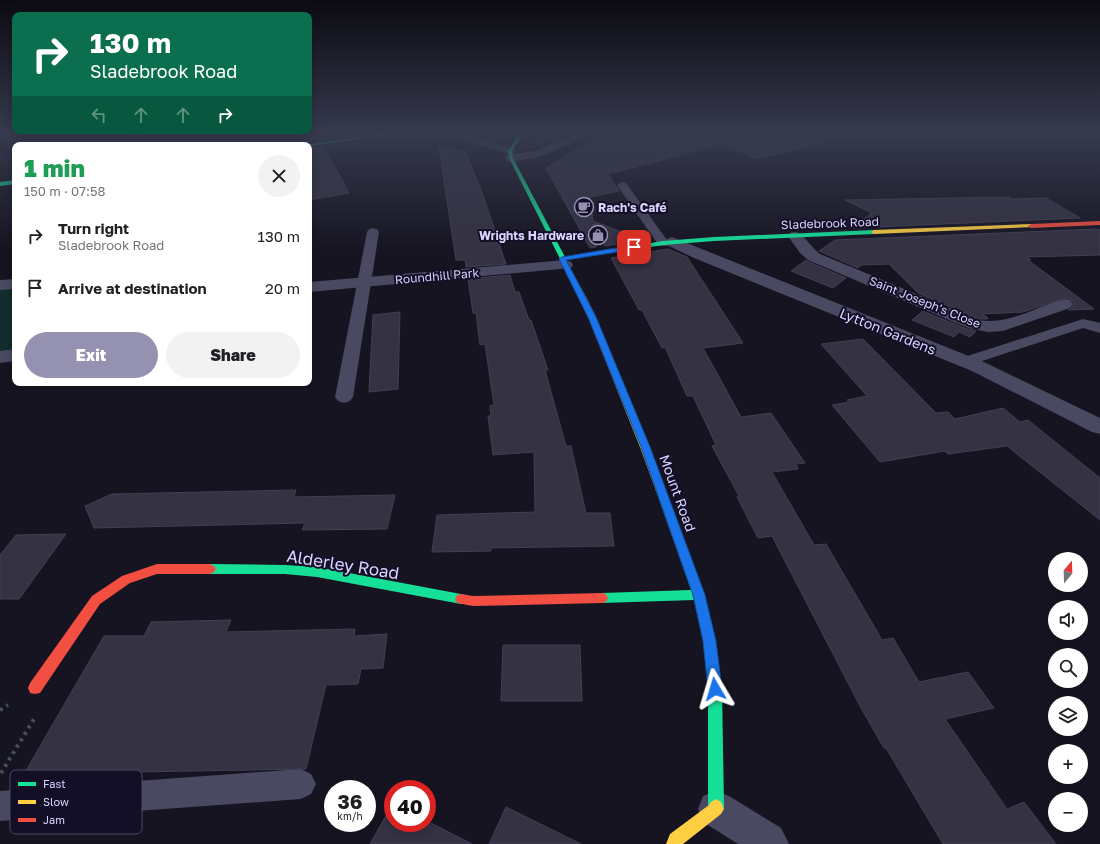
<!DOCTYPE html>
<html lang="en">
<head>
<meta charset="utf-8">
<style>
  :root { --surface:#fff; --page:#f2f2f2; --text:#202124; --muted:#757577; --accent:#9591b1 }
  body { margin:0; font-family:"Golos Text",sans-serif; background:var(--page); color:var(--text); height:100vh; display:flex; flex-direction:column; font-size:15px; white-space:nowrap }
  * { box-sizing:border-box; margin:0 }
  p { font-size:13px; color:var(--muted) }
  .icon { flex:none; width:22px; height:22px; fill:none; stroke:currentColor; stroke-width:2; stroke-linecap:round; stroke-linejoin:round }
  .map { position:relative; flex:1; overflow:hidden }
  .drawer { position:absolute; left:12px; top:142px; width:300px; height:244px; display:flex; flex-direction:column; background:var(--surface); border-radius:8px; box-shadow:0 2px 10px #0003 }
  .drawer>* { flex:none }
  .guide { position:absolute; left:12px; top:12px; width:300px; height:122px; border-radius:8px; box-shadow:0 2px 10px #0003; background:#0b6e4f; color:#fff; overflow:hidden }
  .needle { width:26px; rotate:19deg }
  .fabs { position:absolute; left:1048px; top:552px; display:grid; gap:8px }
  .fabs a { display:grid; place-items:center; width:40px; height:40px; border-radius:50%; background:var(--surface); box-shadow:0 2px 10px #0003; font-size:20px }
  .speed { position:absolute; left:324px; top:780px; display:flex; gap:8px; font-size:20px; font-weight:700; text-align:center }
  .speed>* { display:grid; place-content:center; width:52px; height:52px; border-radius:50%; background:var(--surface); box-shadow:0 2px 10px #0003; line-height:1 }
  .speed small { font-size:10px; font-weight:400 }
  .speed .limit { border:6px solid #d22; background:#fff; color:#111 }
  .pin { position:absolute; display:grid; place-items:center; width:34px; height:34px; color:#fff; margin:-17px; border-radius:8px; box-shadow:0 2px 6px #0006 }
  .me { position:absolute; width:44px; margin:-22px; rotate:353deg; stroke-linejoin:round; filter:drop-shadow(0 0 3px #0008) }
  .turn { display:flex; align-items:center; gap:14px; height:84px; padding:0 12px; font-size:18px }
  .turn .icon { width:52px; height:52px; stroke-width:2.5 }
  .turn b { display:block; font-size:28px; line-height:34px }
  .lanes { display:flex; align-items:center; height:38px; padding:0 12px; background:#0003; justify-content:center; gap:20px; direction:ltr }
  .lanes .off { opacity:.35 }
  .round { display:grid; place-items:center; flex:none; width:42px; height:42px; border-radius:21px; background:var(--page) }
  .overview { display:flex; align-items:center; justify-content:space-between; height:68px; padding:0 12px }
  h1 { font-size:24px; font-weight:800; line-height:30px; color:#1e9e55 }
  .cta { display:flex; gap:8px; margin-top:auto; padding:8px 12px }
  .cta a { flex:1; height:46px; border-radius:24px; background:var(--accent); color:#fff; font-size:16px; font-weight:800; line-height:46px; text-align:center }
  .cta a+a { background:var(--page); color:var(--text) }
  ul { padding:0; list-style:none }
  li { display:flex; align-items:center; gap:12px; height:52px; padding:0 12px }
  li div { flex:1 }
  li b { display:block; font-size:15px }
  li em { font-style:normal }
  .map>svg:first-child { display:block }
  .green { fill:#132c2d }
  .building { fill:#343243; stroke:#433f54 }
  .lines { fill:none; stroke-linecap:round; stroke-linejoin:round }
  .path-far1 { stroke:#44505f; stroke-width:1.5; stroke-dasharray:1 1.5; stroke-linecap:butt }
  .path { stroke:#44505f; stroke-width:4; stroke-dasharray:3 4.5; stroke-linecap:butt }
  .lane { fill:#4a4962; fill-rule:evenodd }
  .street { fill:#4a4962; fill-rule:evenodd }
  .fast { fill:#16e098; fill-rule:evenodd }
  .slow { fill:#ffcf43; fill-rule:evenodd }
  .jam { fill:#f24e42; fill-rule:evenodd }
  .route { fill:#1a73e8; stroke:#114b97 }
  .labels { text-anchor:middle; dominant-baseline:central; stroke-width:4; stroke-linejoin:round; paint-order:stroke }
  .far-poi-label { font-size:12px; font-weight:bold; fill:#d9d4ff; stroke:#130f26; text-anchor:start }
  .far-street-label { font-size:12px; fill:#d9d4ff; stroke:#130f26 }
  .street-label { font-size:14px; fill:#d9d4ff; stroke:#130f26 }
  .near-street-label { font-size:17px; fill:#d9d4ff; stroke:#130f26 }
  .key { fill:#130f26; stroke:#4e4a67; stroke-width:1 }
  .key-label { font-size:11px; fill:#d9d4ff }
</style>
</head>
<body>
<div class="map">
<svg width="1100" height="844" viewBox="0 0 1100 844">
  <rect width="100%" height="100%" fill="#161421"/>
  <g class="green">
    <path d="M457,133H503L501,140C493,143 467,134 457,133Z"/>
    <polygon points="537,133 563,133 535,148 528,147"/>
    <polygon points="15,288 15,349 0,351 0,289"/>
  </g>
  <g class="building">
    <polygon points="604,133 747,133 753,138 767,140 779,137 777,133 822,133 824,143 756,159 723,144 608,174 619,191 590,197 593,221 643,240 605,246 593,224 596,247 590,248 546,168"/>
    <polygon points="324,147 349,193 309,200 309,149"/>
    <polygon points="439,148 465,151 484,198 506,264 466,267 465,260 456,260"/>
    <polygon points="1009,197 1012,199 1046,198 1080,218 851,228 872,213 845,200"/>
    <polygon points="1097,229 1100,230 1100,255 1026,257 1031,260 1028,260 1094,309 1068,310 1071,309 1074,303 1070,299 1064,298 1023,312 982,314 988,318 987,319 979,319 918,293 889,264 861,265 858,268 819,251 835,240"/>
    <polygon points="668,249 687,257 743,343 703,348 741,417 771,413 805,463 796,464 798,469 772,472 814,545 826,544 882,640 893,638 919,682 968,672 994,708 945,719 1007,809 1024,802 1056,844 943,844 886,748 884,748 861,708 772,536 758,538 737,497 739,496 712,446 716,445 693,396 687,396 665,347 662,348 642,310 639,310 611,258"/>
    <polygon points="806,260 807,261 846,278 833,288 791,271"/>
    <polygon points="510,275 515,292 519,292 529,320 531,320 548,370 545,370 566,446 571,446 586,513 610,513 614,546 491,548 491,551 432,552 437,515 535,512 534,452 493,455 488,416 491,416 490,406 494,405 485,344 480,345 476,313 473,313 468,279"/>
    <polygon points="923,311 967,329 976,331 970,337 959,332 954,337 912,320"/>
    <polygon points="400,312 398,389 369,392 373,315"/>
    <polygon points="863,339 936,413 948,412 955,419 1003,408 1020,422 1028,420 1100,478 1100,520 1007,446 948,454 945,451 880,462 832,405 849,402 847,400 867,396 821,344"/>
    <polygon points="296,490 294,497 395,495 387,529 302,530 305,523 94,528 85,506 112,494"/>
    <polygon points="66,534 19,599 0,599 0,555 16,535"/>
    <polygon points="231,620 226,632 355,629 354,636 387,634 383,668 361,669 358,684 326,685 306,769 24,774 104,636 144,636 151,622"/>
    <polygon points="503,645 580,645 582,701 501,701"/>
    <polygon points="393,803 393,823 427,823 427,821 472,844 370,844"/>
    <polygon points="506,807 581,844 489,844"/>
  </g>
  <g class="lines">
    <g class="path-far1">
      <polyline points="62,133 71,141 164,133"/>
      <polyline points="228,133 240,145"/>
    </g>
    <g class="path">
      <polyline points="0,710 8,705"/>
      <polyline points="1,773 34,719"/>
    </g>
    <g class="lane">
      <polygon points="622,182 626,183 667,240 669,243 667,246 659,246 617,185"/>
      <polygon points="373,228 377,229 379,232 353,397 350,401 344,403 338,401 335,397 367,232 369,229"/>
      <polygon points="1083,319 1100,323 1100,333 1083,328 970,365 964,367 958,365 956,362 958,359"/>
      <polygon points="301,769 311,774 316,784 311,794 301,799 0,821 0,791"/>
    </g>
    <g class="street">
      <polygon points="422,133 461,133 514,149 516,151 514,153 510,154 460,139 427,136"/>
      <polygon points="577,133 590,133 589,135 542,156 511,162 507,161 505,158 507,155 535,151"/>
      <path d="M748,133L777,134L778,136C773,142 752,138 748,133Z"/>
      <path d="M795,232C803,233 812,248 820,254L979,320C1008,326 1037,306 1064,299L1070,300L1073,304L1070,308L1003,331L988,332L968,328L808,260L800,253L788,236L790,233Z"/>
      <polygon points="672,237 986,363 1100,418 1100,434 1092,432 972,371 694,258 667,245 664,242 667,239"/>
      <polygon points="565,260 571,262 573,265 571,268 309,292 309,282"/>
      <polygon points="15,279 15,289 0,290 0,280"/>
      <polygon points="15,349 15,361 0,363 0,351"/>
      <polygon points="716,791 729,796 781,828 789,844 738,844 703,822 698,809 703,796"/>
    </g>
    <g class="fast">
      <polygon points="391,133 399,133 309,146 305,145"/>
      <polygon points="520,133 524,133 512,151 513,158 565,257 663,241 714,237 874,230 877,232 874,234 714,241 663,245 566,260 586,297 582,299 580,298 509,158 508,151"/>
      <polygon points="15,180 15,184 0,186 0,182"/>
      <polygon points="660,484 664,485 665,488 705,595 715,641 722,689 724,807 721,812 716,815 711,812 708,807 708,689 703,641 694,600 602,603 598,602 596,598 598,594 602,593 691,590 655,488 656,485"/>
      <polygon points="210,564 285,565 317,567 461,594 465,595 467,599 465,603 461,604 317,577 285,574 210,574 206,572 204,569 206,566"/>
    </g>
    <g class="slow">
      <polygon points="1031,224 1034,226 1033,227 874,234 871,232 874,230"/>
      <polygon points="582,295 586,297 596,317 650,447 665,488 664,491 656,491 655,488 640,447 588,317 578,297"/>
      <polygon points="716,799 721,802 724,809 721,814 683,844 666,844 670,834 709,805 711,802"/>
    </g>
    <g class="jam">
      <polygon points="1100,221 1100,225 1031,228 1028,226 1031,224"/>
      <polygon points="157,564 210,564 214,566 216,569 214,572 210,574 157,574 130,583 100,604 40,693 35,694 30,693 28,688 30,683 92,596 122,576"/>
      <polygon points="602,593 606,594 608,598 606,602 602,603 473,606 457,603 455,599 457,595 461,594 473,596"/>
    </g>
  </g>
  <linearGradient id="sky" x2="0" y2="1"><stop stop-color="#0c0b12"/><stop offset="0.53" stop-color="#363a4e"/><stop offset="1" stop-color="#363a4e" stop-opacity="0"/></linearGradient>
  <rect width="1100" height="251" fill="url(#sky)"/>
  <polygon class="route" points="634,245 636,246 636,249 566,260 596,317 650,447 705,595 716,641 722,689 720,694 715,696 710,694 708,689 703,641 693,595 641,447 588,317 559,259 562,257"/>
  <defs>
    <g id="cafe-ring" transform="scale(1)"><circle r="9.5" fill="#130f26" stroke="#9591b1" stroke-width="1.5"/><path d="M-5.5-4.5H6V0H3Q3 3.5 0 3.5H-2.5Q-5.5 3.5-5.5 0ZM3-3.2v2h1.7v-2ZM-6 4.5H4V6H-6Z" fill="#9591b1"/></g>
    <g id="shop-ring" transform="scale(1)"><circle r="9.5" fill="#130f26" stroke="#9591b1" stroke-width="1.5"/><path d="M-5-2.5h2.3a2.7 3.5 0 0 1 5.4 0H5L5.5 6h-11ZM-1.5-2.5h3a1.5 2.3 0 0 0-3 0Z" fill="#9591b1"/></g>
  </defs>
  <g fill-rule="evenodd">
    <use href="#cafe-ring" x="584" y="207"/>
    <use href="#shop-ring" x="598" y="235"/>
  </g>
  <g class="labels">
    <g class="far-poi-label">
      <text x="598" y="207">Rach's Café</text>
      <text x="584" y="235" text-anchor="end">Wrights Hardware</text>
    </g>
    <g class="far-street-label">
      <text transform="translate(830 223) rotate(-2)">Sladebrook Road</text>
      <text transform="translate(437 276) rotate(-5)">Roundhill Park</text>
      <text transform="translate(925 302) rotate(22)">Saint Joseph's Close</text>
    </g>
    <g class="street-label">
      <text transform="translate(888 331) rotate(22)">Lytton Gardens</text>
      <text transform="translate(678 493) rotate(70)">Mount Road</text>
    </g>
    <g class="near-street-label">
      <text transform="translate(343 564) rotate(9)">Alderley Road</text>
    </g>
  </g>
  <rect x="10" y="770" width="132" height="64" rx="6" class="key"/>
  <rect x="18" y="782" width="18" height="4" fill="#16e098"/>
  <rect x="18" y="800" width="18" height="4" fill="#ffcf43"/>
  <rect x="18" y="818" width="18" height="4" fill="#f24e42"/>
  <g class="key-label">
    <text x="43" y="788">Fast</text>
    <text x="43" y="806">Slow</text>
    <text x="43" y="824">Jam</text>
  </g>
</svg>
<div class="fabs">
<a><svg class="needle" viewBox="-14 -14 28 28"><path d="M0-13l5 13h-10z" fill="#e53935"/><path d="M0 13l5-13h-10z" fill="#757577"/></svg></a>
<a><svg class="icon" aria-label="sound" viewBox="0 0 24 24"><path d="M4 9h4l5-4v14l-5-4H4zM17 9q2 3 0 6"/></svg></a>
<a><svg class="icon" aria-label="search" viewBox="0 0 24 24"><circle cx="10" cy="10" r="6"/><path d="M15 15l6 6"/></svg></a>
<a><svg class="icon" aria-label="layers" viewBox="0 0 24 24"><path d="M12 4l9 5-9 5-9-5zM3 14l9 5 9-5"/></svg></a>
<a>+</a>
<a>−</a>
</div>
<div class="speed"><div>36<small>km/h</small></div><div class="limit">40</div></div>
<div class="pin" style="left:634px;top:247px;background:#d93025"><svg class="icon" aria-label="arrive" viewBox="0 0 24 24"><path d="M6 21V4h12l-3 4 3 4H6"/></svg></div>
<svg class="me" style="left:715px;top:689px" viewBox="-20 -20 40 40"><path d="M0-17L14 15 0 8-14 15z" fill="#1a73e8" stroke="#fff" stroke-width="4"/></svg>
<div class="guide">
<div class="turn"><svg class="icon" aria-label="right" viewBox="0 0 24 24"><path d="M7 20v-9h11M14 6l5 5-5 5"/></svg><div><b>130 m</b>Sladebrook Road</div></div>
<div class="lanes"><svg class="icon off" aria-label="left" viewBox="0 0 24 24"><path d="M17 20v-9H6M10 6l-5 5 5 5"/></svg><svg class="icon off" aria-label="ahead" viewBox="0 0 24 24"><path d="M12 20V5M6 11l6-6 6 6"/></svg><svg class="icon off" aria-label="ahead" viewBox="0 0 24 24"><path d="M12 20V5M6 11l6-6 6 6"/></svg><svg class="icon" aria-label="right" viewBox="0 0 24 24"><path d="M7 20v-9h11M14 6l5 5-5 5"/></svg></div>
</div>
<section class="drawer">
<div class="overview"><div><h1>1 min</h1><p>150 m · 07:58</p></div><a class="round"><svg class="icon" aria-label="close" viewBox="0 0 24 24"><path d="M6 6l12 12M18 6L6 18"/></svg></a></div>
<ul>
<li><svg class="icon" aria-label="right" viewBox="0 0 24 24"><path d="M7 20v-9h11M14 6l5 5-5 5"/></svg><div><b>Turn right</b><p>Sladebrook Road</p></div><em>130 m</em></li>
<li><svg class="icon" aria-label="arrive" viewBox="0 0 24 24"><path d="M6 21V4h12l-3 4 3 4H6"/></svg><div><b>Arrive at destination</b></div><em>20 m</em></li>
</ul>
<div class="cta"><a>Exit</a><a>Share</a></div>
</section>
</div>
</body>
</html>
